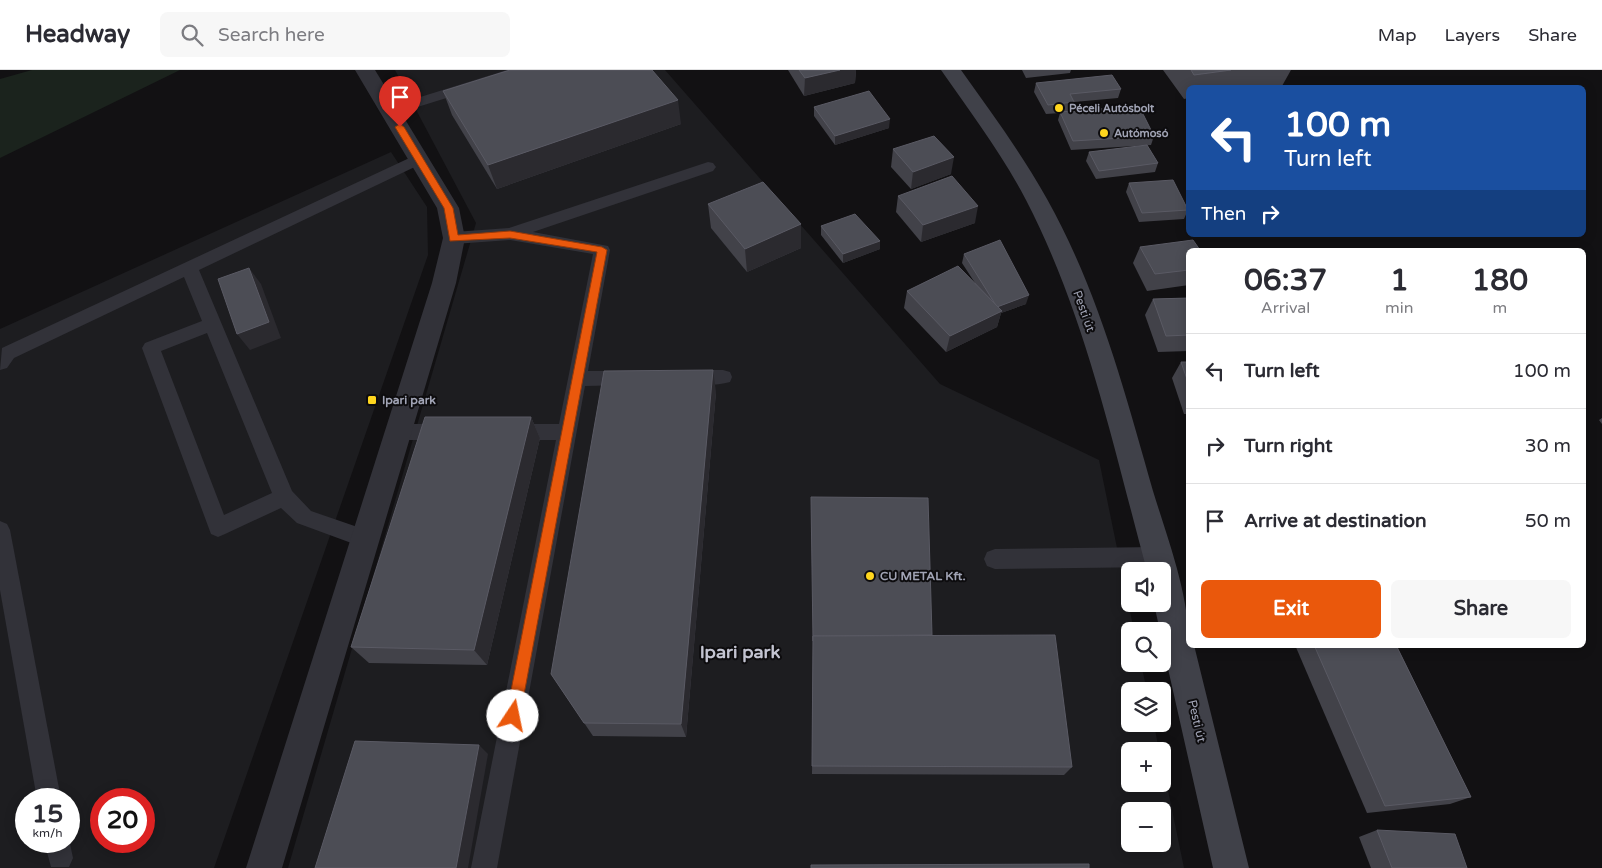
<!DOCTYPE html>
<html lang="en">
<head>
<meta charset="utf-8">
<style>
  :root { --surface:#fff; --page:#f7f7f7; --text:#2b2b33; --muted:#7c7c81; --line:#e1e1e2; --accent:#ea580c }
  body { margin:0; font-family:"Varela Round",sans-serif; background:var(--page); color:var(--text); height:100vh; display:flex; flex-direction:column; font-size:19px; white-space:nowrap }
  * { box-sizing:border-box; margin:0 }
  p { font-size:16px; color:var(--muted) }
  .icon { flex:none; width:28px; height:28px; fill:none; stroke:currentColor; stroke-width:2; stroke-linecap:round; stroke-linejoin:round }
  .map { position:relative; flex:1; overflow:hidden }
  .sheet { position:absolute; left:1186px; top:178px; width:400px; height:400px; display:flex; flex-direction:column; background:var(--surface); border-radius:8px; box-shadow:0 2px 12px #0003 }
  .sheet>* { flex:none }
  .banner { position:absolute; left:1186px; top:15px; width:400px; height:152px; border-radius:8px; box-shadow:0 2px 12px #0003; background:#1a4fa0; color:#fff; overflow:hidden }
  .buttons { position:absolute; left:1121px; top:492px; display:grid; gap:10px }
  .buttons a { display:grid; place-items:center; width:50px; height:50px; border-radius:8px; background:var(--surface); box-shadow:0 2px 12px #0003; font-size:25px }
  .speed { position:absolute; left:15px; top:718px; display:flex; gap:10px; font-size:25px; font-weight:700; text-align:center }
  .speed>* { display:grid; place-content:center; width:65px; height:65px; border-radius:50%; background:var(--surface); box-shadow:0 2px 12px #0003; line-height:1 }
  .speed small { font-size:12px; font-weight:400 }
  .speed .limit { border:8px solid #d22; background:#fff; color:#111 }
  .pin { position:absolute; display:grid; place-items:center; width:42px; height:42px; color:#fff; margin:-51px -21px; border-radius:50% 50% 50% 0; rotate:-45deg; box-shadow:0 0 5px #0007 }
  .pin .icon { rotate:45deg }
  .me { position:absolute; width:55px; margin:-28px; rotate:11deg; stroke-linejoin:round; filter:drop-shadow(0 0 4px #0008) }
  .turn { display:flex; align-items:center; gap:18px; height:105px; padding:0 15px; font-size:22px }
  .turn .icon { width:65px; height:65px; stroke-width:2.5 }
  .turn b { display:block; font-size:35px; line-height:42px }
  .then { display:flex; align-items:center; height:48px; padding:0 15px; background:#0003; gap:10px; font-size:19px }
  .eta { display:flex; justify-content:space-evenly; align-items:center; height:85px; text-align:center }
  .eta b { font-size:30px; font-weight:800; line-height:35px }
  .primary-button { display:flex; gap:10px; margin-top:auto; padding:10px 15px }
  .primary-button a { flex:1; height:58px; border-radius:8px; background:var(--accent); color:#fff; font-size:20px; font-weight:800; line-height:58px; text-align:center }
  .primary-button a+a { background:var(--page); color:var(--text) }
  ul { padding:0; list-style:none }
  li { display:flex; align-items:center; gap:15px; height:75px; padding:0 15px; border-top:1px solid var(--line) }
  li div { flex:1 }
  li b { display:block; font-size:19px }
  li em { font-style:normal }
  header { display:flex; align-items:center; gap:30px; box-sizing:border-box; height:70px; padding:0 25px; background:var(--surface); border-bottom:1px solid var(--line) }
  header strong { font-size:24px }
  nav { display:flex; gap:28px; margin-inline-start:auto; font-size:18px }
  .search { width:350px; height:45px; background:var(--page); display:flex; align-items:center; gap:12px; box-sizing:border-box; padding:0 18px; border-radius:8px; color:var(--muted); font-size:19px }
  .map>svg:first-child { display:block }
  .built { fill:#1d1d20; fill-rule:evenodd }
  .green { fill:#1b231d }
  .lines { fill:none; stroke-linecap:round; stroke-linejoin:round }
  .service { fill:#323239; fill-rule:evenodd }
  .minor { fill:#323239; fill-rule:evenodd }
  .secondary { fill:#404149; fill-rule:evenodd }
  .wall { fill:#424249 }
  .shaded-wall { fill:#2b2a2f }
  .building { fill:#4c4d55; stroke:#5a5a64 }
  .route { fill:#ea580c; stroke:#983908 }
  .poi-dot { fill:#ffd61e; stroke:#0d0c0e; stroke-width:2 }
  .labels { text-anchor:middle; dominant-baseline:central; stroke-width:4; stroke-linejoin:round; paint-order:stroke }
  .far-poi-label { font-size:11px; font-weight:bold; fill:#a1a4b5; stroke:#0d0c0e; text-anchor:start }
  .street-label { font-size:12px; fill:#a1a4b5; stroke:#0d0c0e }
  .poi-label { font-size:12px; font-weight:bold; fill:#a1a4b5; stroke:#0d0c0e; text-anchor:start }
  .district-label { font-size:18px; font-weight:bold; fill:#c3c4d1; stroke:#0d0c0e }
</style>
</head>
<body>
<header>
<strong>Headway</strong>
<div class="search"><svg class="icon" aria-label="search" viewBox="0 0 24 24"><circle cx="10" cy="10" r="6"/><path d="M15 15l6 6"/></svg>Search here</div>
<nav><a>Map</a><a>Layers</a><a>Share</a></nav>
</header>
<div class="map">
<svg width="1602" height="798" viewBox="0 0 1602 798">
  <rect width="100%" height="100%" fill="#121113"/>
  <g class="built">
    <path d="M395,0H665L940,314L1099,390L1134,561H1130V594H1141L1147,621H1130V654H1154L1159,681H1130V714H1162L1163,696L1184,798H288L476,153ZM1130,741H1162V774H1130Z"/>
    <path d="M391,82L427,137L428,185L214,798H0V259ZM26,729H69V771H26ZM101,729H144V771H101Z"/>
  </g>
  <polygon class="green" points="32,0 180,0 0,88 0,9"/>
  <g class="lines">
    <g class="service">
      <polygon points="507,0 529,0 527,3 395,44 385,44 383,41 385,38"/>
      <path d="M418,84L423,85L426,89L423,93L199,200L292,421L311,441L372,462L376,469L372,476L365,478L297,453L281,438L225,464L218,467L211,464L142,278L145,273L202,251L184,207L14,288L7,298L0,300L2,278ZM207,263L272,423L224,445L161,281Z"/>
      <polygon points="708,92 713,93 716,97 713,101 533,162 608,176 610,180 588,301 629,301 636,303 638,308 636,313 629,315 585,316 497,798 471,798 556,370 510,370 503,368 500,362 503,356 510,354 559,354 593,184 510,170 454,174 448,172 446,168 448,164 454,162 509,158"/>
      <path d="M688,300H723L730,302L732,307L730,312C716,316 695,316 681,312L679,307L681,302Z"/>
      <polygon points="398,354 446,354 453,356 456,362 453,368 446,370 398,370 391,368 388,362 391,356"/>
      <polygon points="0,451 7,454 10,460 61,729 37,729 0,520"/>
      <polygon points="1158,477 1166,480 1169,487 1166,494 1158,497 995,499 987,496 984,489 987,482 995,479"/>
      <polygon points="69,769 73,788 69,797 51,797 44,771 69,771"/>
    </g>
    <polygon class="minor" points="355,0 375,0 459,138 465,168 456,213 282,798 246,798 432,213 443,168 437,138"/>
    <path class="secondary" d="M941,0H961C991,42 1022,84 1047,129C1098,220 1125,322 1153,421C1168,470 1189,524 1189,575H1194L1249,798H1213L1162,572V561H1160L1154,534H1162V501H1147C1113,376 1086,246 1026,130C1002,84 971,43 941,0Z"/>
  </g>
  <g class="wall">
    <polygon points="788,0 856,0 855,13 804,26"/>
    <polygon points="1022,0 1071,0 1070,3 1026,8"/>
    <polygon points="1163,0 1291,0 1282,16 1273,18 1189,18 1189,28 1184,29"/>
    <polygon points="1036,13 1121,19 1118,28 1074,32 1072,41 1154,66 1151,75 1071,80 1058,50 1060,43 1046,44 1034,22"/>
    <polygon points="443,21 681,54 497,119 452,45"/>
    <polygon points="814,37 889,58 835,75 814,46"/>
    <polygon points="893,79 951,104 911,119 891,97"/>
    <polygon points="1089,82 1158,93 1155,102 1096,109 1086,91"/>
    <polygon points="1129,113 1188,140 1184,149 1139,152 1126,122"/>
    <polygon points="898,126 975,153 921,172 896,142"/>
    <polygon points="708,134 801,154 801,178 747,202 711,158"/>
    <polygon points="821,156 880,179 843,193 821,165"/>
    <polygon points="1140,177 1189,180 1189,215 1147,221 1133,193"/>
    <polygon points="964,184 1026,234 1001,243 997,257 946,282 904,238 907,221 975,213 962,193"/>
    <polygon points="1189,228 1189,281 1158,282 1145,245 1153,229"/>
    <polygon points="1181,292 1189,292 1189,344 1184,344 1172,308"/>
    <polygon points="716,322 686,667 593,666 551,604"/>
    <polygon points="531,347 540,368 487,595 369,593 351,577"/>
    <polygon points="1602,348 1602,354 1599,350"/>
    <polygon points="932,565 1072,697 1064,705 812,704 813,577"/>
    <polygon points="1295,575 1396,575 1471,727 1450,734 1367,743"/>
    <polygon points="1377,760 1467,798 1371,798 1359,767"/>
  </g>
  <g class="shaded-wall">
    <polygon points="840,0 856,0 855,13 804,26 805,8"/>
    <polygon points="678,30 681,54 497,119 488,95"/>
    <polygon points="890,49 889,58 835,75 835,66"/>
    <polygon points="954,87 951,104 911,119 913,102"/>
    <polygon points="978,136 975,153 921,172 923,155"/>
    <polygon points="801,154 801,178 747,202 745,179"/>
    <polygon points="880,171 880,179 843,193 843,184"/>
    <polygon points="249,198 261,214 281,268 250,280 237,264"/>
    <polygon points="1029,225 1026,234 1001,243 997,257 946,282 950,266 997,237"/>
    <polygon points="713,300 716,322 686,667 681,654"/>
    <polygon points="531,347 540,368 487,595 474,580"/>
    <polygon points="479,675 488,684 468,798 456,798"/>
  </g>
  <g class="building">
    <polygon points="510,0 652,0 678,30 488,95 443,21"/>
    <polygon points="799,0 840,0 805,8"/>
    <polygon points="1191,0 1231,0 1194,5"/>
    <polygon points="1112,5 1121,19 1070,24 1074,32 1048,35 1036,13"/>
    <polygon points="869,21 890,49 835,66 814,37"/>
    <polygon points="1139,36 1154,66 1073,71 1060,42"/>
    <polygon points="934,66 954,87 913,102 893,79"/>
    <polygon points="1147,75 1158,93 1099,101 1089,82"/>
    <polygon points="952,106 978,136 923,155 898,126"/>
    <polygon points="1173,110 1188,140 1142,143 1129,113"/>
    <polygon points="763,112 801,154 745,179 708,134"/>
    <polygon points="855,144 880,171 843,184 821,156"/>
    <polygon points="1000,170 1029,225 997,237 964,184"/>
    <polygon points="1193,170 1200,180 1189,180 1189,200 1155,204 1140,177"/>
    <polygon points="958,196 1002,241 950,266 907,221"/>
    <polygon points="249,198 269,252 237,264 218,209"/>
    <polygon points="1189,228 1189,265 1166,266 1153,229"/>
    <polygon points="1181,292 1189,292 1189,315"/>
    <polygon points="713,300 681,654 584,653 551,604 604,301"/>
    <polygon points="425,347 531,347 474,580 351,577"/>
    <polygon points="811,427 928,428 932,565 813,566 813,571"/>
    <polygon points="1055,565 1072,697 812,696 813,566"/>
    <polygon points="1314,575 1396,575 1471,727 1385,736"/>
    <polygon points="355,671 479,675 456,798 315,798"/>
    <polygon points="1377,760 1455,764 1467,798 1392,798"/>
    <polygon points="1089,794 1089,798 811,798 811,795"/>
  </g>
  <polygon class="route" points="400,54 404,57 453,138 458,165 510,161 602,177 607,180 520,646 518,651 513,653 508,651 506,646 597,182 510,168 450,171 444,138 395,57"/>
  <g class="poi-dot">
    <circle cx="1059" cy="38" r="5"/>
    <circle cx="1104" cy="63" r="5"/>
    <rect x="367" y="325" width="10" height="10" rx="2.5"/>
    <circle cx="870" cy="506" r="5"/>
  </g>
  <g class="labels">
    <g class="far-poi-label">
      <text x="1069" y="38">Péceli Autósbolt</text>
      <text x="1114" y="63">Autómosó</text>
    </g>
    <g class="street-label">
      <text transform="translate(1084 241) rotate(70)">Pesti út</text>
      <text transform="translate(1197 651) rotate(77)">Pesti út</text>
    </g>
    <g class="poi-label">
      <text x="382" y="330">Ipari park</text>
      <text x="880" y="506">CU METAL Kft.</text>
    </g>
    <g class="district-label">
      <text x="740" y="582">Ipari park</text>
    </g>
  </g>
</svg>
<div class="buttons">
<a><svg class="icon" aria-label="sound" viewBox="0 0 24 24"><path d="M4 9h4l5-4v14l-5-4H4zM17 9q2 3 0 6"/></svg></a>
<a><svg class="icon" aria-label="search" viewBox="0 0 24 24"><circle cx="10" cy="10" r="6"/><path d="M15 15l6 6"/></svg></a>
<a><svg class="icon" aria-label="layers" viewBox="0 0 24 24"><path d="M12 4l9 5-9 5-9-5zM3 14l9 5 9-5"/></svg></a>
<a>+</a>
<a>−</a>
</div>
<div class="speed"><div>15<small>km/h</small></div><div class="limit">20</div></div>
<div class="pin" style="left:400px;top:57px;background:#d93025"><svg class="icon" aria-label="arrive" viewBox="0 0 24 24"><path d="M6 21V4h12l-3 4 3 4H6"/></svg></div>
<svg class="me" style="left:513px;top:646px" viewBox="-20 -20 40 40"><circle r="19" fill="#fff"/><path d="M0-13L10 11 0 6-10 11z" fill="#ea580c"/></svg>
<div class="banner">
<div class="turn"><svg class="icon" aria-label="left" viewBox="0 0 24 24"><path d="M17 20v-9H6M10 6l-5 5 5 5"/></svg><div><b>100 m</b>Turn left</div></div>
<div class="then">Then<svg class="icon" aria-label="right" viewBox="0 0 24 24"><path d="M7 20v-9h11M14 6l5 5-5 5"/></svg></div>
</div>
<section class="sheet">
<div class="eta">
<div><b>06:37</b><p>Arrival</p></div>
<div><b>1</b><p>min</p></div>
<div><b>180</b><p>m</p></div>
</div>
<ul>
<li><svg class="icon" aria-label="left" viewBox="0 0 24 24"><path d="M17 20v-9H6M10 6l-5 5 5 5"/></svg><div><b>Turn left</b></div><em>100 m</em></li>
<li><svg class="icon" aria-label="right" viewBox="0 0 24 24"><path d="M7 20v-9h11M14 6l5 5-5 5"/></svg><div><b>Turn right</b></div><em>30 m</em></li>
<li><svg class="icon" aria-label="arrive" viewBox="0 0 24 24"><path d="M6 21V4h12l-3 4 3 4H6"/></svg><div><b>Arrive at destination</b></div><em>50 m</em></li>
</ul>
<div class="primary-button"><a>Exit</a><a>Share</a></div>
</section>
</div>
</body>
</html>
